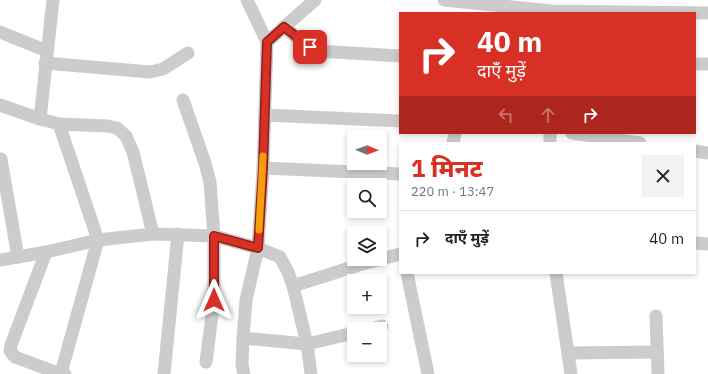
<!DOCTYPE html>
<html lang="hi">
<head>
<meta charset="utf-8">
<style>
  :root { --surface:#fff; --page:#f2f2f2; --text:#222; --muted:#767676; --line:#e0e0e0; --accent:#d93025 }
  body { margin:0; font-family:"IBM Plex Sans","Noto Sans Devanagari",sans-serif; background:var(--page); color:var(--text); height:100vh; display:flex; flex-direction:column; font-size:15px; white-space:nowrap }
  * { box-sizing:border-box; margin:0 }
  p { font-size:13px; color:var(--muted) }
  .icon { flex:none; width:22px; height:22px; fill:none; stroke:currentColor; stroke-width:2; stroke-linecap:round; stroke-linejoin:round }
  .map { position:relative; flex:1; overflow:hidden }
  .drawer { position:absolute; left:399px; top:142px; width:297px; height:132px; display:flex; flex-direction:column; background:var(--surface); border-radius:0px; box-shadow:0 2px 6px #0003 }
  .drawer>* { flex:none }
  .banner { position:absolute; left:399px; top:12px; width:297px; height:122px; border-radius:0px; box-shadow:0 2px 6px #0003; background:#d93025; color:#fff; overflow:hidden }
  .needle { width:26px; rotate:91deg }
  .tools { position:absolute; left:347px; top:130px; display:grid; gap:8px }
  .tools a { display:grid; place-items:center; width:40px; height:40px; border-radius:0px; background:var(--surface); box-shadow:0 2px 6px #0003; font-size:20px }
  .pin { position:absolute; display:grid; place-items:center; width:34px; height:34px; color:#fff; margin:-17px; border-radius:8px; box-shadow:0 2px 6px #0006 }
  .me { position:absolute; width:44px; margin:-22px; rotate:0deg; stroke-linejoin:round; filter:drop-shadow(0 0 3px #0008) }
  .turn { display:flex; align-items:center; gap:14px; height:84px; padding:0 12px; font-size:18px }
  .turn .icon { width:52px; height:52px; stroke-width:2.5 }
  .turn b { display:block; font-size:28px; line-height:34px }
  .lanes { display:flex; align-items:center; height:38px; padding:0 12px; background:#0003; justify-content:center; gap:20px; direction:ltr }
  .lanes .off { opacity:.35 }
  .round { display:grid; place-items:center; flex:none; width:42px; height:42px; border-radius:0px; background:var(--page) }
  .overview { display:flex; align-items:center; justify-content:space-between; height:68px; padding:0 12px }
  h1 { font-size:24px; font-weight:800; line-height:30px; color:var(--accent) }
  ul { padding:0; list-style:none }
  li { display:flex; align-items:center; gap:12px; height:56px; padding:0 12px; border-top:1px solid var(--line) }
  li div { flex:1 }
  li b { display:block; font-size:15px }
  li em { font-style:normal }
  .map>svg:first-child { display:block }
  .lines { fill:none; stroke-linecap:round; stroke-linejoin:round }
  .street { stroke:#ccc; stroke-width:13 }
  .route-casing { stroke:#8d1f18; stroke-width:10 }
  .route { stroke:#d93025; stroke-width:7 }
  .slow { stroke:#f59e0b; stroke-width:7 }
</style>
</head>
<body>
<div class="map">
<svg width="708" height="374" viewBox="0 0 708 374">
  <rect width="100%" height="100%" fill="#fff"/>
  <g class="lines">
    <g class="street">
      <polyline points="247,0 267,42"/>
      <polyline points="444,0 551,11 708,13"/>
      <path d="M284,27C295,36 305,45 318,51L400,56"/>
      <polyline points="0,32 47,51"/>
      <polyline points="45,63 150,72 163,69 188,53"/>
      <polyline points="695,64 708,64"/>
      <polyline points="183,100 205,163 210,182 214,236 214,300 206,362"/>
      <polyline points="0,105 40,119 59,124 108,126 117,128 126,136 133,152 153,234 214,236 258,248 280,257 288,272 293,286 307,344 311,374"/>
      <polyline points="265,115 400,121"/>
      <polyline points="40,119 53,0"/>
      <polyline points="59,124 98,240 61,373 65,374"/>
      <polyline points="572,133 640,143"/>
      <polyline points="453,143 455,133"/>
      <polyline points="550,143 550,133"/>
      <polyline points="695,151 708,153"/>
      <polyline points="1,159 18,257"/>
      <polyline points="263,168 400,174"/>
      <polyline points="695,243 708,244"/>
      <polyline points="46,252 11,345 10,351 15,357 61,374"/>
      <polyline points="0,260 46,252 98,240 153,234"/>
      <polyline points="407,273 428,374"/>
      <polyline points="556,273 571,374"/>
      <polyline points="293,286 359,265 400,254"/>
      <polyline points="656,316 658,374"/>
      <polyline points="371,329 382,326"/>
      <polyline points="243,338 307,344 354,333"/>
      <polyline points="568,353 657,352"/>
      <polyline points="164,374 178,234"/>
      <polyline points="244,374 242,365 243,338 246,300 258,248 263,168 267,42 315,0"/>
    </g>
  </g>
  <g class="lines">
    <g class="route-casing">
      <polyline id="route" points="214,300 214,236 258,248 263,168 267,42 284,27 310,47"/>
    </g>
    <use href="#route" class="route"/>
    <polyline class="slow" points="259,230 263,156"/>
  </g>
</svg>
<div class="tools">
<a><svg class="needle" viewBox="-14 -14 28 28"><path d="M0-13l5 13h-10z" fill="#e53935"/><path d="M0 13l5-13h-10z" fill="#767676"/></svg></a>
<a><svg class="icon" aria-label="search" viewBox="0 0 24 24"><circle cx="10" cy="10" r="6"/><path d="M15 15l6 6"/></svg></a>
<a><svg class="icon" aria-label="layers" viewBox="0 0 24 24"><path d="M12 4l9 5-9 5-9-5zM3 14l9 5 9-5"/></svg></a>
<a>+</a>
<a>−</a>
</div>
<div class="pin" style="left:310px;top:47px;background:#d93025"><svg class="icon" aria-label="arrive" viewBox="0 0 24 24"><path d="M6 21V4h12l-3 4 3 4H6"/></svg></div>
<svg class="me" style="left:214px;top:300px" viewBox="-20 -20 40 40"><path d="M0-17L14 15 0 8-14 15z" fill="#d93025" stroke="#fff" stroke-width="4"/></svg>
<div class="banner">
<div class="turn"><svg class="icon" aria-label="right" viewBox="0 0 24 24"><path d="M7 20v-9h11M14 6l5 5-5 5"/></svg><div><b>40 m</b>दाएँ मुड़ें</div></div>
<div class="lanes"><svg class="icon off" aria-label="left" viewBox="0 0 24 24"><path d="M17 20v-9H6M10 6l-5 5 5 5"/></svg><svg class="icon off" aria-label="ahead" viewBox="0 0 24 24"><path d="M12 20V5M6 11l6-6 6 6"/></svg><svg class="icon" aria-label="right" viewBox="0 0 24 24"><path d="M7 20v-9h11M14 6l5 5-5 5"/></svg></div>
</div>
<section class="drawer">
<div class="overview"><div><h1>1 मिनट</h1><p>220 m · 13:47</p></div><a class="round"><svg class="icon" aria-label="close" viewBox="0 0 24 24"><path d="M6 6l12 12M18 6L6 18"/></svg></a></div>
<ul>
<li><svg class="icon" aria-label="right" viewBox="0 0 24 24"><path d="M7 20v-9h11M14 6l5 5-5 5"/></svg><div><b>दाएँ मुड़ें</b></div><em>40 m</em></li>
</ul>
</section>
</div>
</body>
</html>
